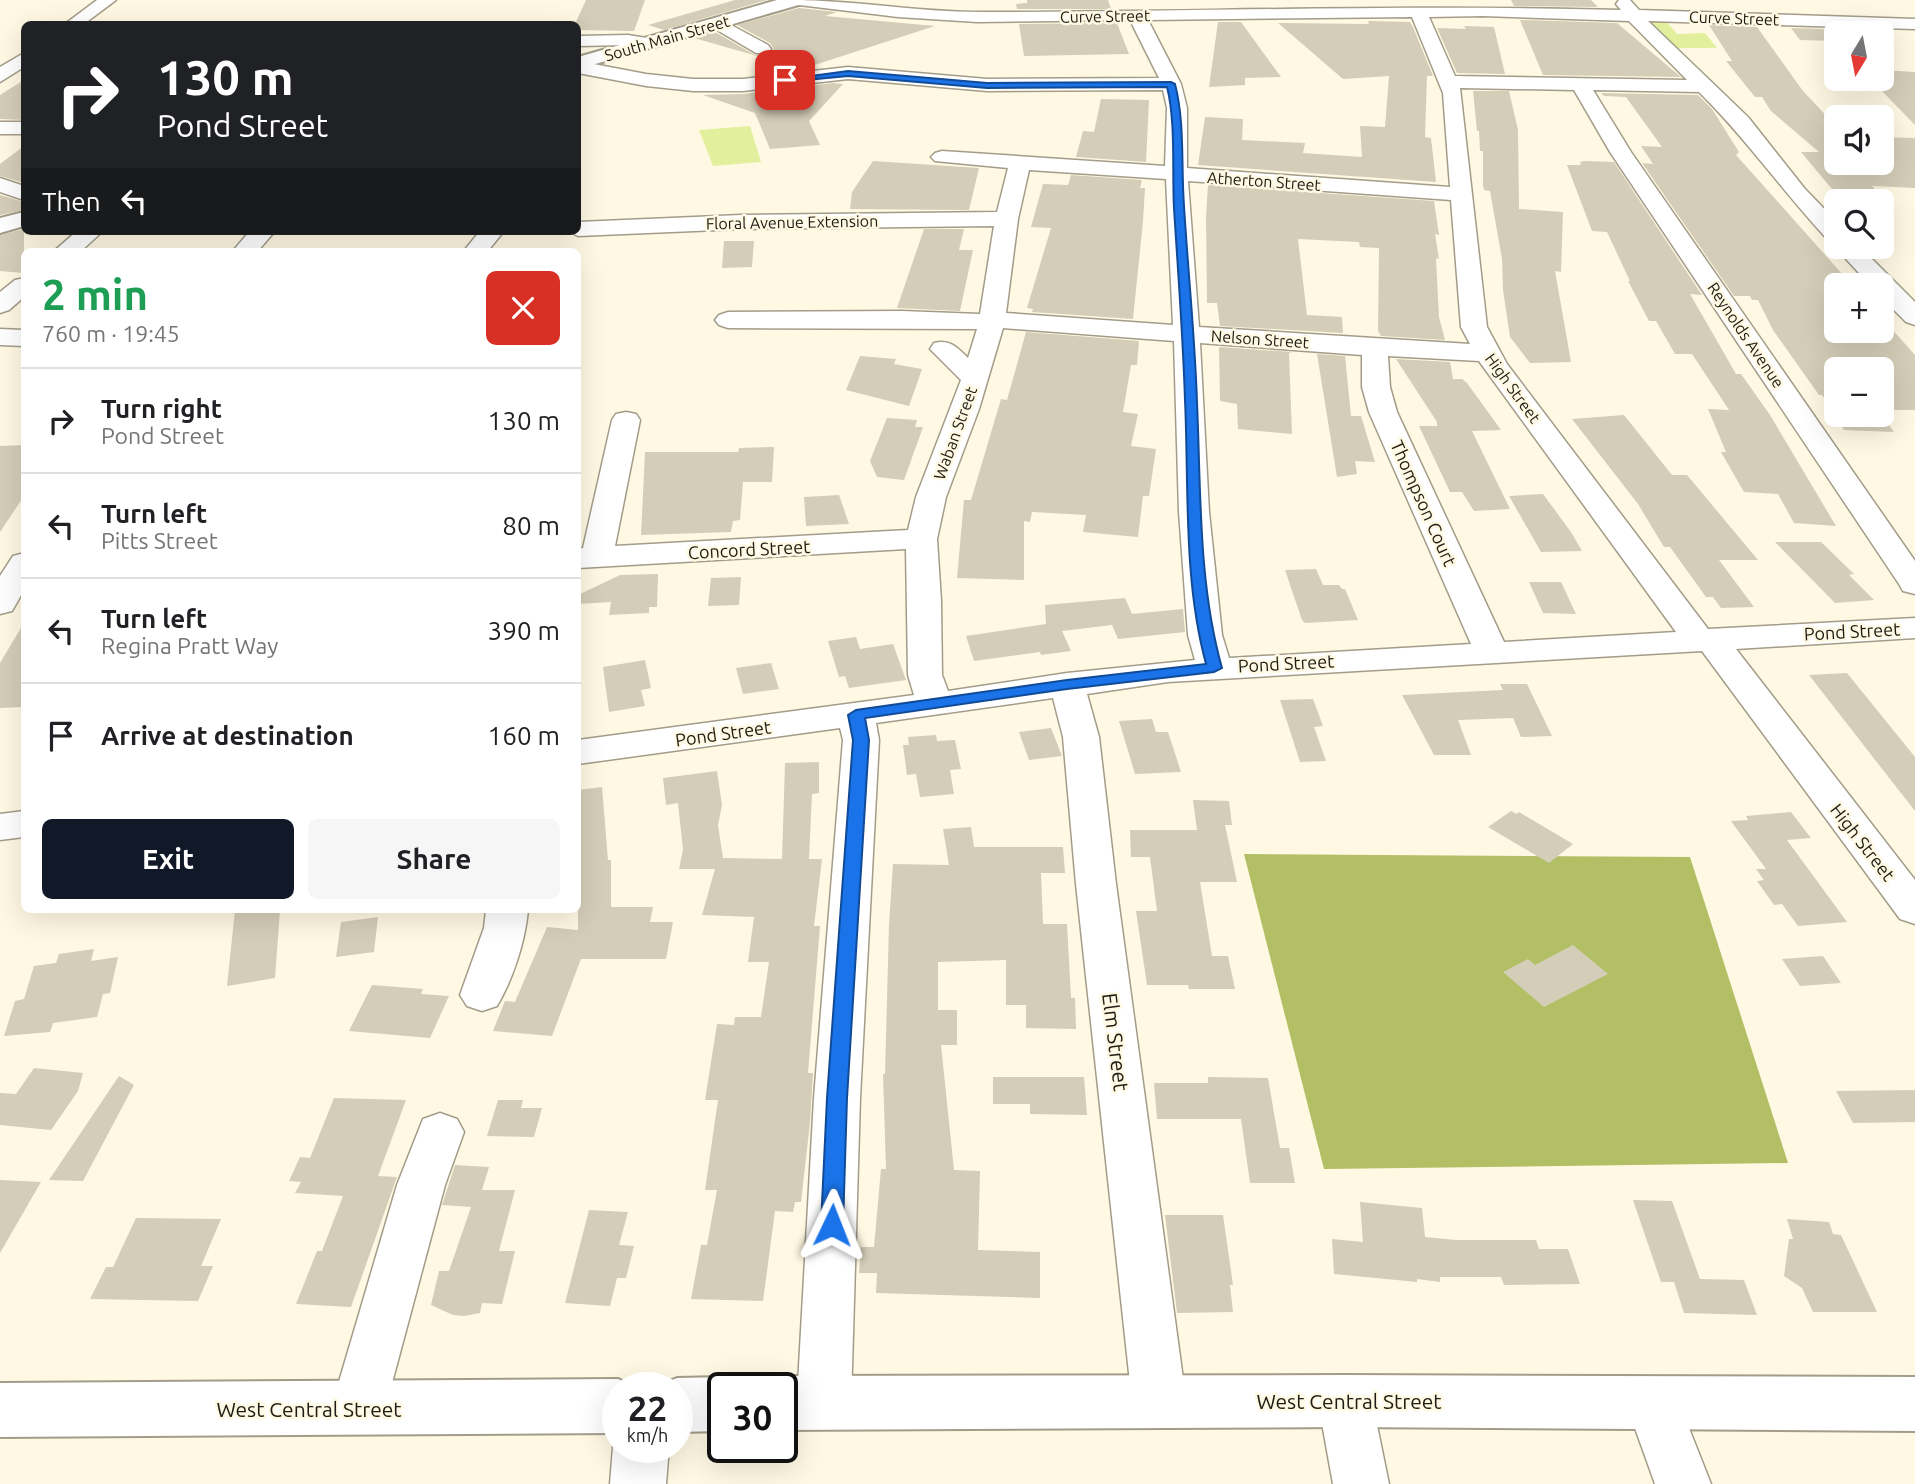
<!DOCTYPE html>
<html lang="en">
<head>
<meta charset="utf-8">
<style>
  :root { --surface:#fff; --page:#f6f6f6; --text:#202124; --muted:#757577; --line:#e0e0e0; --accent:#111827 }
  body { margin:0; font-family:Ubuntu,sans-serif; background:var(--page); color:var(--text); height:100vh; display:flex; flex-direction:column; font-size:26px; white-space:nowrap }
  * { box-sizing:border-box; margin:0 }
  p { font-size:23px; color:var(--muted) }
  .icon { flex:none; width:38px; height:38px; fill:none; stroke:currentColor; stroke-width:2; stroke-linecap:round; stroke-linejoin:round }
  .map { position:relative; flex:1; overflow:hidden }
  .sheet { position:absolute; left:21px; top:248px; width:560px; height:665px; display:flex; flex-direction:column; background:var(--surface); border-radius:10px; box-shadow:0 7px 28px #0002 }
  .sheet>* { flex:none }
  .hud { position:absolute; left:21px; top:21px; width:560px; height:214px; border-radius:10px; box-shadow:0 7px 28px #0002; background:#202124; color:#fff; overflow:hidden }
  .needle { width:46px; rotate:190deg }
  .tools { position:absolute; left:1824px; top:21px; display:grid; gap:14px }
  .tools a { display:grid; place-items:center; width:70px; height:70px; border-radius:10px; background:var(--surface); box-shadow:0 7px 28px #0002; font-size:35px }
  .speed { position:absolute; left:602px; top:1372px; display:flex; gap:14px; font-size:35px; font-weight:700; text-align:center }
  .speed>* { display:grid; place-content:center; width:91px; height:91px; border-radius:50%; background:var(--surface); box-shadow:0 7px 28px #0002; line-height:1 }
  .speed small { font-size:18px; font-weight:400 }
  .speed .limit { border:4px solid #111; border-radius:10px; background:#fff; color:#111 }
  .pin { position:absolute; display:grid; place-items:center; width:60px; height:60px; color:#fff; margin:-30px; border-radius:14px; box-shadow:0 4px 10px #0006 }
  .me { position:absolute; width:77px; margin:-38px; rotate:2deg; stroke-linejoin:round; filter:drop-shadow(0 0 5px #0008) }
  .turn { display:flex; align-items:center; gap:24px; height:147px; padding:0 21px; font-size:32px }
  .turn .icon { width:91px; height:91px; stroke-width:2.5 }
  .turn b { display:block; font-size:49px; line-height:60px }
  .then { display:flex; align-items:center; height:66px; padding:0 21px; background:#0003; gap:14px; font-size:26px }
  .round { display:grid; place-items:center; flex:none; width:74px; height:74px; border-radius:10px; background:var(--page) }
  .summary { display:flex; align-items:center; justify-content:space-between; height:119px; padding:0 21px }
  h1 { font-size:42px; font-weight:600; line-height:52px; color:#1e9e55 }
  .cta { display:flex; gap:14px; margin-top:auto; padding:14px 21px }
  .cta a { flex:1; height:80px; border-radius:10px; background:var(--accent); color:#fff; font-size:28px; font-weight:600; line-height:80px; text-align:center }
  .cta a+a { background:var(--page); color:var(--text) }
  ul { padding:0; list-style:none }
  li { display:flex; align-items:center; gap:21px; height:105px; padding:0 21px; border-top:2px solid var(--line) }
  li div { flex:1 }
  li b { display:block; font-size:26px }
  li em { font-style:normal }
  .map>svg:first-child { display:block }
  .green { fill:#e2f09e }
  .forest { fill:#b2bf65 }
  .building { fill:#d4cdb8; fill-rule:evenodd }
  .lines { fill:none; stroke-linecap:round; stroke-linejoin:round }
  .minor-casing { stroke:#a39c89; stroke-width:3 }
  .major-casing { stroke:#a39c89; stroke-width:4 }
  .minor { fill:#fff; fill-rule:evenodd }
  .major { fill:#fff; fill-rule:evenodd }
  .route { fill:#1a73e8; stroke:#114b97; stroke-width:2 }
  .labels { text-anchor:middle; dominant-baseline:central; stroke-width:5; stroke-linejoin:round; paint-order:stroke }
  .far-street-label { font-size:16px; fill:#1e1c14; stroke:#fff8e3 }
  .street-label { font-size:18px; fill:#1e1c14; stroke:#fff8e3 }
  .near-street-label { font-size:21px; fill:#1e1c14; stroke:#fff8e3 }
</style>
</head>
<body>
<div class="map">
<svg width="1915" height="1484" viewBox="0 0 1915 1484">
  <rect width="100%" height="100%" fill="#fff8e3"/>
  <g class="green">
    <polygon points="1648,19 1664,19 1677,34 1705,33 1717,48 1674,48"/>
    <polygon points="750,126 761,162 713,166 699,130"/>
  </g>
  <polygon class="forest" points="1244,854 1690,857 1788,1163 1324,1169"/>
  <g class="building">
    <polygon points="586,0 645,0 634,31 578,30 578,24 575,24"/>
    <polygon points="735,0 767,0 664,30 648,25"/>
    <polygon points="1027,0 1108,0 1111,9 1017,9 1016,4 1027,3"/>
    <polygon points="1511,0 1591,0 1598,7 1514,6"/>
    <polygon points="799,8 837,12 825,16 935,26 802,69 694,38 715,32 755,55 768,56 774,49 770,43 737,25"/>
    <polygon points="1520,20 1617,23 1681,77 1543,75"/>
    <polygon points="1368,21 1410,22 1413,27 1433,76 1427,76 1425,137 1431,138 1436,182 1198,165 1205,117 1243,119 1242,140 1305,143 1303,153 1362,157 1360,126 1385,127 1389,76 1343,79 1278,23 1369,24"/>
    <polygon points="1218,22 1241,22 1281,77 1245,78 1245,85 1209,87"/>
    <polygon points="1117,23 1129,54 1024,56 1019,24"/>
    <polygon points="1709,25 1757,27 1803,91 1836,126 1836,163 1881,163 1881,137 1915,138 1915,188 1872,186 1890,206 1881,206 1881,201 1842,201 1801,152 1819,152 1771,111 1762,97 1755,97 1726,61 1732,61"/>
    <polygon points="1464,26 1494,27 1505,74 1457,73 1437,28 1466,29"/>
    <polygon points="1791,28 1827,29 1836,41 1800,40"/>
    <polygon points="1881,70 1915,72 1915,125 1881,90"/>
    <polygon points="24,80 24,120 0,119 0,95"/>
    <polygon points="833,83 843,84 809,121 820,145 770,149 755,113 703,95 743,94"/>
    <polygon points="1473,91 1509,91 1518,130 1519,209 1563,212 1561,272 1555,271 1571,362 1530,363 1510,337 1503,290 1502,259 1490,191 1484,190 1483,185 1483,151 1480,151 1479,131 1477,131"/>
    <path d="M1601,93L1698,95L1712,109L1739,152L1736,155L1852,285H1836V331H1881V317L1915,355V410H1887L1890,414H1881L1894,432L1844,430L1822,395H1819L1773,330L1758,300H1752L1750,296H1734L1642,163L1653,164L1641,146L1662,147L1626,97L1604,96ZM1836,369H1881V415H1836Z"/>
    <polygon points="1101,99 1149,100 1146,162 1076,157 1083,131 1094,132"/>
    <polygon points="24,146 24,183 0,176 0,164"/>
    <polygon points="873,161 979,168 969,210 850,209 852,192"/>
    <polygon points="1584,161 1614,162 1702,295 1690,294 1736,374 1741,374 1770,415 1836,526 1794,523 1778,494 1744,492 1721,452 1726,452 1708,409 1729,410 1692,354 1675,354 1656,321 1649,321 1628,281 1630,281 1607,232 1592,231 1567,165 1581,165 1580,162"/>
    <polygon points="1071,175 1142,180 1140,188 1145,188 1143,221 1133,319 1032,312 1033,309 1027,308 1051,228 1031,227 1043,184 1068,185"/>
    <polygon points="1208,185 1434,201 1439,235 1435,234 1439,259 1436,258 1439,317 1445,340 1381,336 1378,331 1379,248 1360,247 1359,242 1298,239 1307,315 1342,317 1343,333 1220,326 1217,303 1207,303 1206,217"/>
    <polygon points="0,195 24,202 24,210 0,215"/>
    <polygon points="24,229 24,273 0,271 0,235"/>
    <polygon points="924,229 964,229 959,250 973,250 960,311 897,308"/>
    <polygon points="724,241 754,241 752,267 722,268"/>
    <polygon points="1026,332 1139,341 1137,365 1131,365 1123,412 1138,414 1131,446 1156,449 1149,496 1143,496 1138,537 1083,532 1086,515 1032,512 1030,522 1024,521 1024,580 957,578 964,500 971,500 1001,399 1007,400"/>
    <polygon points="1219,347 1292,352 1289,353 1292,434 1238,429 1237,404 1220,401"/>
    <polygon points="1317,354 1345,356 1351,416 1361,416 1375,462 1355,461 1357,474 1337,477"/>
    <polygon points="860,356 896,359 894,364 922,369 909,406 846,390"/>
    <polygon points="1396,359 1450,362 1453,379 1462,379 1467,383 1501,430 1472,431 1510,509 1474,511 1462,492 1450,492 1419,426 1437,426 1437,422"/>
    <polygon points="1624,415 1672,475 1687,475 1758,560 1719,560 1754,607 1721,608 1713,597 1706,597 1670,547 1664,547 1638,504 1572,419"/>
    <polygon points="887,418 917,420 915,427 923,427 904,480 877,477 870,461"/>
    <polygon points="24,445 24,496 0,532 0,446"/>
    <polygon points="774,447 772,482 743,482 740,520 733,521 731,532 641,535 645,452 738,452 739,448"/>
    <polygon points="1543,494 1571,532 1582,551 1541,552 1509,496"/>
    <polygon points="839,495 849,524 806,526 804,497"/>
    <polygon points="1775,542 1821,542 1854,574 1849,575 1874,600 1835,603"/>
    <polygon points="1316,569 1323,585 1339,585 1342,589 1345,589 1358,620 1305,623 1302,620 1285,570"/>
    <polygon points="658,574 657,607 649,607 649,613 609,615 611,602 578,604 578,595 620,575"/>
    <polygon points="741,577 739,605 708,606 711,578"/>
    <polygon points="1529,582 1561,582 1576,614 1543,613"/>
    <polygon points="1125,598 1132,614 1183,609 1185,632 1118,639 1112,625 1062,631 1071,651 1041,655 1040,652 974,661 966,636 1046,624 1045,605"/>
    <polygon points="24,623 24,707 0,708 0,663"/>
    <polygon points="856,637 860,649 893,644 906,680 849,688 845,676 839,677 828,641"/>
    <polygon points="645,660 651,688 641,690 645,706 609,712 603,667"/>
    <polygon points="771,663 779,689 743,694 736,668"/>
    <polygon points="1847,673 1915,757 1915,811 1809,675"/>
    <polygon points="1500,684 1527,684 1552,736 1521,737 1513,718 1458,720 1471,755 1434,755 1402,695 1503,690"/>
    <polygon points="1313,699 1323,726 1314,727 1326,761 1300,762 1280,700"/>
    <polygon points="1152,719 1156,732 1168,732 1181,772 1135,774 1119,721"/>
    <polygon points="1051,728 1062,756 1029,760 1019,732"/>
    <polygon points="936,735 937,741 955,740 961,769 950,770 954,794 920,797 916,774 907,775 903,745 909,745 908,737"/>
    <polygon points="819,762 819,793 812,794 809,859 822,859 814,926 820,926 808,1073 813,1073 810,1123 801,1202 795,1202 793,1212 775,1211 763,1301 691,1299 701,1245 707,1245 717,1190 705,1190 718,1100 705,1100 717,1024 734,1025 735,1017 761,1017 769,962 748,962 754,917 702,915 715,869 679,869 683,850 678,803 666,805 663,778 717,771 722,805 718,825 723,858 782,859 785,763"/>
    <polygon points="602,787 608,860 611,860 611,907 653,907 650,922 673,922 666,959 581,959 552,1036 493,1031 505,1001 515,1002 547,927 578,930 578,790"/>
    <polygon points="1193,800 1229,801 1232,825 1225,825 1237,882 1200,882 1212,956 1228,956 1235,989 1189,989 1188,985 1147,985 1136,911 1157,911 1150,857 1131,857 1130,830 1197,830"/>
    <polygon points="1511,811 1517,814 1519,812 1573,844 1549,863 1488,827"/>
    <polygon points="1791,812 1811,838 1787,840 1847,922 1798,926 1782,904 1774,905 1757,881 1764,880 1756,869 1766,869 1731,821 1748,820 1746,816"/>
    <polygon points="971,827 974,847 1063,847 1065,873 1041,873 1043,924 1067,924 1071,998 1075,998 1076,1029 1026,1028 1026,1005 1006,1005 1006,960 938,962 938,1010 957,1010 957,1045 941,1045 954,1170 980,1171 978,1250 1040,1252 1040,1298 876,1293 877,1273 859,1273 861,1247 874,1247 881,1169 886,1169 883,1074 885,1074 889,925 893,864 949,865 943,829"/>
    <polygon points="235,910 280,910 275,978 227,986"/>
    <polygon points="378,917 374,952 336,957 341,922"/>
    <polygon points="1573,945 1608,974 1544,1007 1503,972 1528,959 1535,965"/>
    <polygon points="94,949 91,961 118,957 110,993 103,994 97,1017 53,1023 50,1032 4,1036 15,1001 24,999 34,966 56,963 59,954"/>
    <polygon points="1823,956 1841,983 1800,986 1782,959"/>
    <polygon points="372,985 423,989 421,994 449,996 430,1038 349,1031"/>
    <polygon points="34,1068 83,1073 78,1091 51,1130 0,1125 0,1093 16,1094"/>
    <polygon points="119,1076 134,1085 83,1181 49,1180"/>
    <polygon points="993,1077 1084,1077 1087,1115 1030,1114 1030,1104 993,1104"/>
    <polygon points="1208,1077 1268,1078 1280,1148 1289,1148 1295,1183 1250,1183 1241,1119 1157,1119 1154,1083 1208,1083"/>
    <polygon points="1915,1090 1915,1122 1853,1123 1836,1091"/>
    <polygon points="334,1098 406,1100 378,1176 397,1177 351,1307 296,1304 317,1251 322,1251 343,1196 295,1193 301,1182 289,1181 300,1157 310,1158"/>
    <polygon points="498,1100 523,1100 521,1108 542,1108 534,1137 487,1136"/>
    <polygon points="455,1165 489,1167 482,1190 515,1190 499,1251 515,1251 502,1304 482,1303 480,1313 464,1316 453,1315 431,1305 439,1271 449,1271 471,1207 442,1205"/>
    <polygon points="0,1180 41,1182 0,1253"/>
    <polygon points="1633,1200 1672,1201 1700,1279 1744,1280 1757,1315 1684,1313 1674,1282 1661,1282"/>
    <polygon points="1360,1202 1422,1208 1425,1237 1456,1240 1536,1240 1539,1249 1568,1249 1580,1284 1504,1285 1501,1277 1440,1277 1440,1282 1417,1279 1417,1282 1334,1274 1332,1239 1363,1242"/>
    <polygon points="589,1210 628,1212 619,1245 634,1246 626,1278 617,1278 610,1306 565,1303"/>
    <polygon points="1165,1215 1223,1215 1233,1285 1230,1285 1233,1312 1177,1313"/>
    <polygon points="136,1218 221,1219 201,1266 213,1266 198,1301 90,1299 106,1267 113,1267"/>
    <polygon points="1787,1219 1829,1222 1833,1234 1841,1235 1877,1312 1813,1312 1802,1288 1784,1276 1789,1239 1793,1239"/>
  </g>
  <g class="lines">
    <g class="minor-casing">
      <g id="minor">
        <polygon points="97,0 116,0 84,24 65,24"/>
        <path d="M791,0C854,0 917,12 981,12C1194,12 1407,4 1621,10L1616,4L1619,0H1630L1639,10L1915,19V29L1648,21L1748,117L1805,189L1836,221V242L1828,240C1783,192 1746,138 1699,92L1593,90L1631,152L1915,561V594L1903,591L1899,584L1610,152L1574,90L1460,88L1487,327L1507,364L1708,629L1915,618V638L1736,649L1915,880V924L1900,919L1702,651L1168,682L1087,694L1099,737L1116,884L1186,1401L1178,1419L1159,1426L1140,1419L1132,1401L1076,884L1063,737L1053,698L876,723L879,740L860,1098L851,1402L843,1420L824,1427L805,1420L797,1402L814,1098L843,740L840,728L578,764V740L914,695L908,675L906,549L578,568V549L583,548L612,420L616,414L626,412L636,414L640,420L615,546L908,530L916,497L961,380L930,349L934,343C950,339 957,347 968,358L977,329L728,328L719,325L715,320L719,315L728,312L902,311L980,314L994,226L741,229L578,236L568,231H578V222L741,215L997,212L1008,168L935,161L931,157L935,153L942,151L1165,166L1167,108L1163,90L987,91L848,79L743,91H693L646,86L578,73V61L646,74L693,79H743L848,67L987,79L1159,78L1130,20L977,22L898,17L799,5ZM1483,16L1629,21L1687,80L1455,76L1429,17ZM1412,17L1443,93L1450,187L1187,168V108L1181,84L1148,20ZM1029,170L1166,179L1173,325L1006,313L1018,219ZM1188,181L1451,200L1461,327L1470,344L1199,327ZM1003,328L1174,341L1179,512L1188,635L1195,660L1067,673L948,691L942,675L941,601L937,539L946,497L979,409ZM1200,343L1362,355V387L1369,412L1471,644L1229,658L1222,635L1209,512ZM1388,356L1479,361L1676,632L1504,642L1397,412L1390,387Z"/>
        <polygon points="718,18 768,45 771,49 768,53 756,53 712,27 709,23"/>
        <polygon points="628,35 653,39 656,43 647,48 628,45 578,46 578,36"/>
        <polygon points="24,53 24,67 0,82 0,67"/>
        <rect x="0" y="122" width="24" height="12"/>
        <polygon points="0,178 24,186 24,200 0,192"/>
        <polygon points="77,231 103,231 80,252 53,252"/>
        <polygon points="250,231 275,231 257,252 232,252"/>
        <polygon points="480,231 504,231 487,252 463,252"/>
        <polygon points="1835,247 1860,247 1915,302 1915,325 1906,322 1881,297 1881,285 1870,285"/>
        <polygon points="24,278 24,297 9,310 0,313 0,292 15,280"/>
        <polygon points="0,329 24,330 24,346 0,345"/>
        <polygon points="24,553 24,590 12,611 0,614 0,576 13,556"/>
        <polygon points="24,811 24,837 0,840 0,814"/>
        <path d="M486,910H528C525,942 513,979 497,1006L482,1011L467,1006L460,995L484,928Z"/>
        <polygon points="440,1113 457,1119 464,1132 445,1185 385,1409 377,1427 358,1434 339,1427 331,1409 397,1185 423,1119"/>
        <polygon points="1345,1376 1364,1383 1372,1401 1389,1484 1333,1484 1318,1401 1326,1383"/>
        <polygon points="1653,1378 1672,1385 1711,1484 1655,1484 1626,1403 1634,1385"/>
        <polygon points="618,1437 618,1447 669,1447 666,1484 610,1484 613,1447"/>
      </g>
    </g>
    <g class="major-casing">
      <g id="major">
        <polygon points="777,0 805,0 802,4 578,69 578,57"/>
        <polygon points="24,212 24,226 0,233 0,218"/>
        <polygon points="1345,1375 1915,1377 1915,1431 1345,1427 782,1430 782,1388 760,1388 762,1384 782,1376"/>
        <polygon points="723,1377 744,1388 723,1388 723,1431 677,1432 677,1388 657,1386 677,1378"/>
        <polygon points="618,1379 638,1388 618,1388 618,1433 0,1437 0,1383"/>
      </g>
    </g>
    <use href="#minor" class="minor"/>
    <use href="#major" class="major"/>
  </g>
  <path class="route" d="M848,71L987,83L1171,82L1175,84C1185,123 1181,166 1184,206C1188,272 1195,337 1197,403C1201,491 1198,583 1222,668L1214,672L1067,689L865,718L869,740L847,1098L843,1225L839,1232L832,1234L824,1232L821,1225L827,1098L853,740L848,715L856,710L1067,680L1206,664C1183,579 1189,487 1185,400C1183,336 1178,272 1174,208C1172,170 1176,122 1167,87L987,88L848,76L785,82L781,80Z"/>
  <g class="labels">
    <g class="far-street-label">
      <text transform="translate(1105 16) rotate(-1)">Curve Street</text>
      <text transform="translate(1734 18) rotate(2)">Curve Street</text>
      <text transform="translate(667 38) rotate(-16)">South Main Street</text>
      <text transform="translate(1264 181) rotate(4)">Atherton Street</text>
      <text transform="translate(792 222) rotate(-1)">Floral Avenue Extension</text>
      <text transform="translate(1746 335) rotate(56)">Reynolds Avenue</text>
      <text transform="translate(1260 339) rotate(4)">Nelson Street</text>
      <text transform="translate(1513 388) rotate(54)">High Street</text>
      <text transform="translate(955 433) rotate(-70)">Waban Street</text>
    </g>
    <g class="street-label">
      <text transform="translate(1424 503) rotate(66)">Thompson Court</text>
      <text transform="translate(749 549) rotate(-3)">Concord Street</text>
      <text transform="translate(1852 631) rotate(-3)">Pond Street</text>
      <text transform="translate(1286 663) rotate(-3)">Pond Street</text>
      <text transform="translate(723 733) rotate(-8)">Pond Street</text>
      <text transform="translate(1863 842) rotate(52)">High Street</text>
    </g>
    <g class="near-street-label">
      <text transform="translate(1116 1042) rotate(83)">Elm Street</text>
      <text x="1349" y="1401">West Central Street</text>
      <text x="309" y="1409">West Central Street</text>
    </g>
  </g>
</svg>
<div class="tools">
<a><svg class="needle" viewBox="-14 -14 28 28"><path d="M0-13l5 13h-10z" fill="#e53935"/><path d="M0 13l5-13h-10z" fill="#757577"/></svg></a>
<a><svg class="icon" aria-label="sound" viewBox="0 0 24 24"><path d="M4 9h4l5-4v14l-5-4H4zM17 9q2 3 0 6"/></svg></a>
<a><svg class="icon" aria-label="search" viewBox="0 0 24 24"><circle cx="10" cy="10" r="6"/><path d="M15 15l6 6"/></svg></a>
<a>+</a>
<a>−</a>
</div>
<div class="speed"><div>22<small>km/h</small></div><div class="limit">30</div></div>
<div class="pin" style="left:785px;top:80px;background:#d93025"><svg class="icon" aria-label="arrive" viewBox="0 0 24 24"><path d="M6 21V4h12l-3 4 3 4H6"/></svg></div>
<svg class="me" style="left:832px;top:1225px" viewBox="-20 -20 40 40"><path d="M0-17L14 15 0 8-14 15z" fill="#1a73e8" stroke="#fff" stroke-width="4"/></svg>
<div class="hud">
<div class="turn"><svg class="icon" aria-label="right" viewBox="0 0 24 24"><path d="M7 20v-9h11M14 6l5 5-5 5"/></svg><div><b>130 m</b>Pond Street</div></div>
<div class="then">Then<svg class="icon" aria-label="left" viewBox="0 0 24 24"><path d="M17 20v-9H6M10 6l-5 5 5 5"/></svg></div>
</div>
<section class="sheet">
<div class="summary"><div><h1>2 min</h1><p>760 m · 19:45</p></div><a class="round" style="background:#d93025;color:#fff"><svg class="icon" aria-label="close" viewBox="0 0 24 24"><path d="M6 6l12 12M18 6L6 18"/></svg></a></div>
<ul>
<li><svg class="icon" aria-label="right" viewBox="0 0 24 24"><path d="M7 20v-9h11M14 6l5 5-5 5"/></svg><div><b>Turn right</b><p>Pond Street</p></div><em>130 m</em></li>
<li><svg class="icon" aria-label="left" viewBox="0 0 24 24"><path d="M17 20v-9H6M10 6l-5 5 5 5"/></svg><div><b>Turn left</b><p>Pitts Street</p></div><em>80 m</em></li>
<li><svg class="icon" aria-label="left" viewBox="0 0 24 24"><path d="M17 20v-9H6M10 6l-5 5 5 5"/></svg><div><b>Turn left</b><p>Regina Pratt Way</p></div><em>390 m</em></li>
<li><svg class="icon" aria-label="arrive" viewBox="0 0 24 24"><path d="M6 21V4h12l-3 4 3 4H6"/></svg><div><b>Arrive at destination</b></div><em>160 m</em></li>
</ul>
<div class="cta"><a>Exit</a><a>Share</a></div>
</section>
</div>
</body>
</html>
